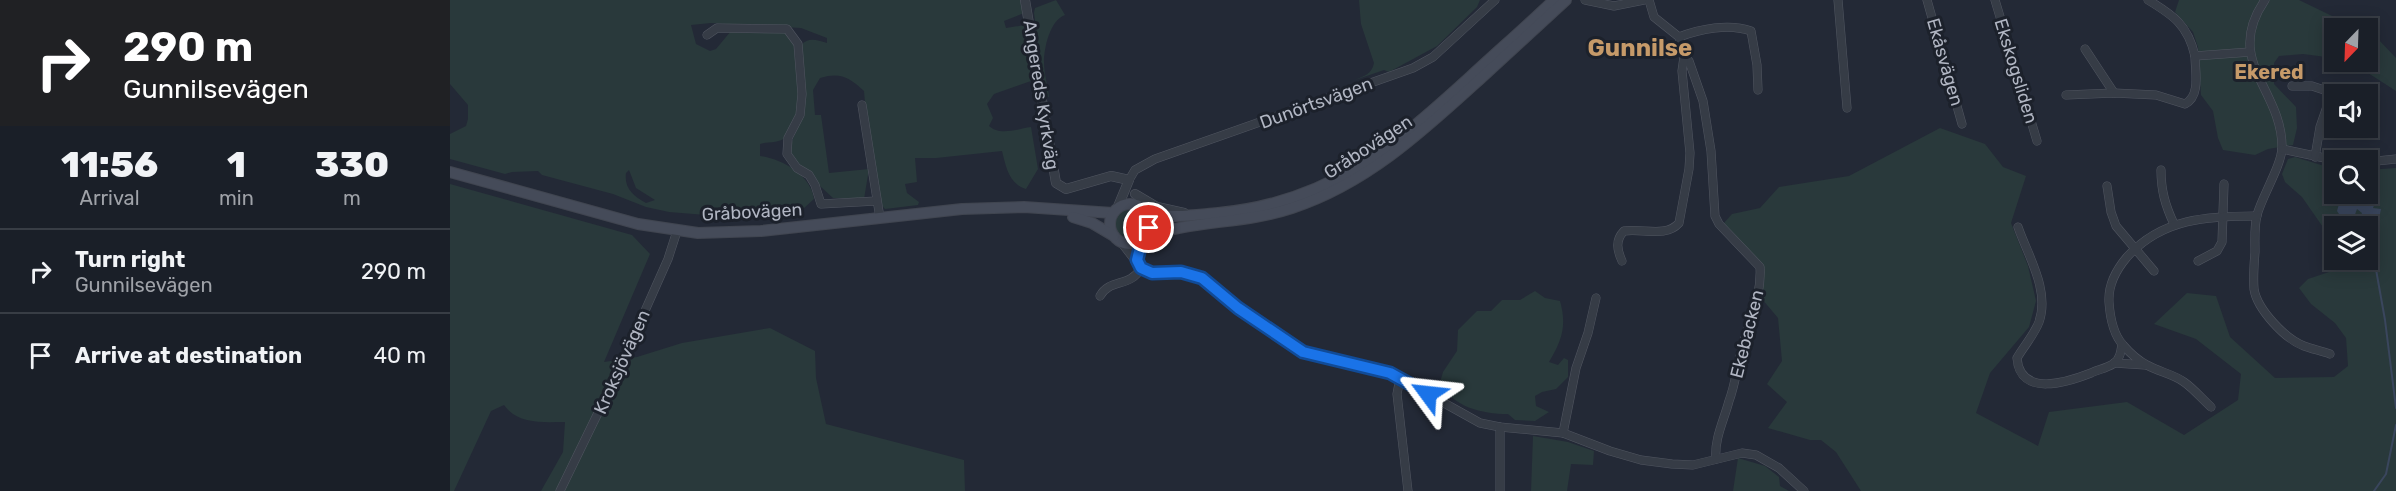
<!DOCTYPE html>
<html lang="en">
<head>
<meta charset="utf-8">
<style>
  :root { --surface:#1a1f28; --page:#272c34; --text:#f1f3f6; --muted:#9fa2a8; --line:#383d45 }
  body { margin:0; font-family:Rubik,sans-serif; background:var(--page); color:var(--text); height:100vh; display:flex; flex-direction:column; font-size:22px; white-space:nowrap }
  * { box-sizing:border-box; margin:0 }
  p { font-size:20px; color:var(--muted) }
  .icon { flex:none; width:33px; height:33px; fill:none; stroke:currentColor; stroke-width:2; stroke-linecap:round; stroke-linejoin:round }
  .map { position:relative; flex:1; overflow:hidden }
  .details { display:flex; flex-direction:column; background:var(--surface); width:450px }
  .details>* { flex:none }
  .top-card { background:#202124; color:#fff; overflow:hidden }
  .needle { width:39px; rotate:203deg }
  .fabs { position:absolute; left:1874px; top:18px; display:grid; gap:12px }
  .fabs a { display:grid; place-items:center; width:54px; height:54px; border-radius:0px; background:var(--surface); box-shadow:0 3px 15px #0003,0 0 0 2px var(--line); font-size:30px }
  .pin { position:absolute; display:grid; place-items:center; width:51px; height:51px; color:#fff; margin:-26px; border:3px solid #fff; border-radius:50%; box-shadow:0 2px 6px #0007 }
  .me { position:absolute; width:66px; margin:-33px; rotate:300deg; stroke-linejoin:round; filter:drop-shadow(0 0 4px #0008) }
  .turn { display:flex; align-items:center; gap:21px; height:126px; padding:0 24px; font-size:27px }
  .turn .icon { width:78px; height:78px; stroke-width:2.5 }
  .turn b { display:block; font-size:42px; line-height:51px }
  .eta { display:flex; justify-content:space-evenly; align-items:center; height:102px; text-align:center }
  .eta b { font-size:36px; font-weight:800; line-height:42px }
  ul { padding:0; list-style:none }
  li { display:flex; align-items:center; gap:18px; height:84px; padding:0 24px; border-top:2px solid var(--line) }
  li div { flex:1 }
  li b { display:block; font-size:22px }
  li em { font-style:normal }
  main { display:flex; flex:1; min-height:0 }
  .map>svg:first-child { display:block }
  .green { fill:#29393b; fill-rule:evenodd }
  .water { fill:#3a465d }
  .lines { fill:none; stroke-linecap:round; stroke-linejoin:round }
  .stream { stroke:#3a465d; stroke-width:2 }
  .minor-casing { stroke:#515661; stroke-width:9 }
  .tertiary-casing { stroke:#515661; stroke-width:10 }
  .secondary-casing { stroke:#404550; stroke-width:12 }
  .minor { stroke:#363c46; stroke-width:8 }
  .tertiary { stroke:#363c46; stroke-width:9 }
  .secondary { stroke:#454b59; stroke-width:10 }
  .route-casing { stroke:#114b97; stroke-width:15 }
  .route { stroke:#1a73e8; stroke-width:10 }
  .labels { text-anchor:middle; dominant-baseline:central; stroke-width:6; stroke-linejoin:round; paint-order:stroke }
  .street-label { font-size:18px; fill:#b1b6c3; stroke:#1c212b }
  .neighbourhood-label { font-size:20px; font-weight:bold; fill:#c69a69; stroke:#1c212b }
  .district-label { font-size:24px; font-weight:bold; fill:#c69a69; stroke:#1c212b }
</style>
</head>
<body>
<main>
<section class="details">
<div class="top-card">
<div class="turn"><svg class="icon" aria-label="right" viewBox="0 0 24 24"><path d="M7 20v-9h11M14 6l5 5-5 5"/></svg><div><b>290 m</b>Gunnilsevägen</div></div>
</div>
<div class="eta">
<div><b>11:56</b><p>Arrival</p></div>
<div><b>1</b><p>min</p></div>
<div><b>330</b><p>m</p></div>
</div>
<ul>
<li><svg class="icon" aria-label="right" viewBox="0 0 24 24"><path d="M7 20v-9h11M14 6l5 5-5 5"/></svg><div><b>Turn right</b><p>Gunnilsevägen</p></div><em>290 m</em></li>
<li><svg class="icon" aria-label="arrive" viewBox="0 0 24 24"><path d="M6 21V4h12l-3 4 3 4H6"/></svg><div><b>Arrive at destination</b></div><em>40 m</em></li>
</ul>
</section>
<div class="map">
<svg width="1946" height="491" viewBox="0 0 1946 491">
  <rect width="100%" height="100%" fill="#232936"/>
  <g class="green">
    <path d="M0,0H571L574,13L554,21L556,28L575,25L577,29L581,81L544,94L537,104L543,118L539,126C550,136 567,129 581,127L588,169L576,189C559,184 556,167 552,151L486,158H465L467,182L455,184L457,193L469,202L468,205L435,209C423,196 416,112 414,91C399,77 390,72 370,78L363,90L365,115H371L379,173L419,169L414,199L383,198L346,164C333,147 348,133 352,116C357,93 352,68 351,45C359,37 366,40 377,43V38L351,28L261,23L241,25L246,44L260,51L266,49L281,31L336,33L343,39C349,64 356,116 337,136C330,144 319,141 310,144V156C332,159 361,175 364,199L353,209L339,212L256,215L219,212L196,207L163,194L92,175L88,171L62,172L55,174L0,159V134L16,126L18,119V105L0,84ZM179,170L186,188L205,200L196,203C183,196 174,188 176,173Z"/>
    <path d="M606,0L615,15C600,20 594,48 594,62C594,74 598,86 599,97L595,96L584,13L585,8Z"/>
    <path d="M909,0H1030L1027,7L987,46L939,72L934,70L905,80C914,76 922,74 924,63L911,24Z"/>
    <polygon points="1729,0 1849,0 1907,28 1884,28 1884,58 1853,54 1829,56 1824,63 1824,84 1846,107 1847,128 1843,145 1818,149 1805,155 1773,150 1768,138 1763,111 1751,95 1748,47 1743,32 1725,12"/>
    <polygon points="1917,33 1927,38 1946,58 1946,91 1901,62 1917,62"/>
    <polygon points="1490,128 1535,144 1553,167 1576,176 1561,223 1578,266 1586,301 1579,327 1540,373 1526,413 1588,446 1599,412 1677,402 1734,435 1788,400 1791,374 1746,339 1704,324 1737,293 1766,296 1780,337 1825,378 1884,377 1898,366 1896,338 1885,323 1861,304 1849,288 1858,279 1882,271 1886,260 1917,260 1917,226 1884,226 1884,243 1852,197 1835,182 1832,174 1838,159 1845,157 1884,169 1884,194 1917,194 1917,170 1946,168 1946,491 1411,491 1386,452 1371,440 1360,440 1318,428 1337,402 1317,384 1332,361 1328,318 1312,299 1313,268 1274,223 1282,214 1310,208 1329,187 1399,176"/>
    <path d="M0,184L182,235L200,254L154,362L187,357L232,343L320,328L365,351L366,378L376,424L514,460L515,491H91L113,452L115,422C93,422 68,425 54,405L41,411L4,491H0Z"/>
    <circle cx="680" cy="223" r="15"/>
    <path d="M1085,291L1095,298L1110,301C1117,326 1112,340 1099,362L1108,365L1114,358L1118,360V377L1106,389L1092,392L1085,396L1086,406L1099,412L1085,421L1065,420L1058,414C1032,414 1002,407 990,382L993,372L1007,351L1008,330L1027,311H1041L1052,300H1070Z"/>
    <polygon points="1083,436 1118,442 1144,451 1143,465 1121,464 1117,491 1081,491"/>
    <polygon points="1288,458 1315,466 1329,477 1330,486 1339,491 1283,491"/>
  </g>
  <path class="water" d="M1907,198H1920L1925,203L1923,208L1931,209C1928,222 1928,237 1922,247L1917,242V226H1908L1912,213L1907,209L1903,220L1891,217L1887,211L1889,204Z"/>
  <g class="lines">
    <g class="stream">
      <polyline points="1922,247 1935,320 1946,408"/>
      <polyline points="1924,491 1936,474 1946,425"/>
    </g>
    <g class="minor-casing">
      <g id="minor">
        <polyline points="1135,0 1164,6 1194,0"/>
        <polyline points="1388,0 1397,108"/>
        <polyline points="1477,0 1512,124"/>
        <polyline points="1545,0 1587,141"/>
        <path d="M1698,0C1723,15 1738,25 1745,56"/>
        <path d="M1815,0C1773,61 1832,89 1832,147C1832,165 1812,196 1807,215C1804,227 1805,240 1805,252C1804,264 1803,277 1804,289C1807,309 1835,339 1854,346C1862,349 1872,351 1880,354"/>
        <polyline points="257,35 267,28 337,29 348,44 352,94 350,115 338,138 337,154 347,168 359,175 365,185 371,204 426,201"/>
        <path d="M1229,37C1250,29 1279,23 1301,31L1307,65L1308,90"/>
        <polyline points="1635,49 1664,93"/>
        <path d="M1234,57L1239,61L1253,101L1261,151L1265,216L1269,224L1310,267C1312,297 1298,323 1291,352C1287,368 1285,385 1279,401C1274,420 1264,439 1266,459"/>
        <polyline points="1842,86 1862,86 1886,94"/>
        <path d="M1616,95L1664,93L1706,95L1735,104C1751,96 1745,71 1745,56L1800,52"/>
        <polyline points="412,105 430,218"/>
        <polyline points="1832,149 1884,160"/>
        <polyline points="1865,157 1870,127 1882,92"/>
        <polyline points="1917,162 1946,159"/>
        <path d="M1711,170C1711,190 1715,205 1724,224"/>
        <polyline points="679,180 685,170 705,159 963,68 983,57 1045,0"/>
        <polyline points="1657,186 1661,212 1666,226 1704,271"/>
        <path d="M1568,227C1578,256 1600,290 1589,322C1584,335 1574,346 1567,358C1570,398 1618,382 1641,373C1647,370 1657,368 1663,364C1670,360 1671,351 1672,344"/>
        <polyline points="671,242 691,268 702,273 731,272 752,278 788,308 853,352 940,373 1030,423 1050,427 1113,433 1160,451 1191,460 1222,464 1243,465 1292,453 1306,455 1329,468 1354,491"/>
        <polyline points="687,260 692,240"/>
        <path d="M1172,261C1167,250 1165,240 1174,231C1192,228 1216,238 1229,223L1239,169L1240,153L1232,71L1234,57L1229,37L1204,17L1199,0"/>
        <polyline points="1748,261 1767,251 1772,242 1774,184"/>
        <path d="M650,296C660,278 680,288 691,268"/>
        <polyline points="1664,363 1695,365"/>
        <polyline points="950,378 947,394 958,491"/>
        <path d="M1761,407C1752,399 1744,389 1734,382C1723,374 1709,372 1697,365C1689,361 1679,352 1673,345C1663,334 1660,317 1659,302C1658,285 1666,270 1677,257C1712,218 1758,216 1807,216"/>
        <polyline points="1050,427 1050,491"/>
        <polyline points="1113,433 1126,368 1138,333 1146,298"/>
        <polyline points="110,491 166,376 218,259 227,231"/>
      </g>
    </g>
    <g class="tertiary-casing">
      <g id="tertiary">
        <polyline points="575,0 606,183 616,189 661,176 679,180 667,209"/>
        <polyline points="685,194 707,207 734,213"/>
      </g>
    </g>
    <g class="secondary-casing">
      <g id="secondary">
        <polyline points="0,172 188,224 248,233 311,231 512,209 574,207 663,213"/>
        <circle cx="680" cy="224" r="20"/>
        <path d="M696,212C721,219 743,215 768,213C878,203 942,148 1020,77C1048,51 1077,26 1104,0"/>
        <polyline points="623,217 642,223 664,236"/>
        <path d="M695,237C743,220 794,224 842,208C916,184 973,131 1029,80C1058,53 1087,27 1116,0"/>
      </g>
    </g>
    <use href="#minor" class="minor"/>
    <use href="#tertiary" class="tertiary"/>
    <use href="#secondary" class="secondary"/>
  </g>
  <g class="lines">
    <g class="route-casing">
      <polyline id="route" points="699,228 692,240 687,260 691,268 702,273 731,272 752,278 788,308 853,352 940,373 978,394"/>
    </g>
    <use href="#route" class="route"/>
  </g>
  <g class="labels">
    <g class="street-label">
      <text transform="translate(1495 62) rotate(74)">Ekåsvägen</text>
      <text transform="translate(1566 71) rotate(73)">Ekskogsliden</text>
      <text transform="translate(591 95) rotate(81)">Angereds Kyrkväg</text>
      <text transform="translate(866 103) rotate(-20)">Dunörtsvägen</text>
      <text transform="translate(918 147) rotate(-33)">Gråbovägen</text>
      <text transform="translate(302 212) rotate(-3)">Gråbovägen</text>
      <text transform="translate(1297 334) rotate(-76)">Ekebacken</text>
      <text transform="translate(172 362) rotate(-66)">Kroksjövägen</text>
    </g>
    <g class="neighbourhood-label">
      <text x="1819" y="72">Ekered</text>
    </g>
    <g class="district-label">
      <text x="1190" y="48">Gunnilse</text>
    </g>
  </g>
</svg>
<div class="fabs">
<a><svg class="needle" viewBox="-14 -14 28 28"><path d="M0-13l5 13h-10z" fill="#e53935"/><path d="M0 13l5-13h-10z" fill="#9fa2a8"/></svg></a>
<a><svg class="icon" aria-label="sound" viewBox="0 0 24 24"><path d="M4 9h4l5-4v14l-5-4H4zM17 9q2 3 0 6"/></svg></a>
<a><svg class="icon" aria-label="search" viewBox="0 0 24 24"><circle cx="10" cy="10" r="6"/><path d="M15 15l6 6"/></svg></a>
<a><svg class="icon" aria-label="layers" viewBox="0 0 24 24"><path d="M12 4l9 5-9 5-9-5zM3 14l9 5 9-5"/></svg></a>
</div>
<div class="pin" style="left:699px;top:228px;background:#d93025"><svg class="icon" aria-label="arrive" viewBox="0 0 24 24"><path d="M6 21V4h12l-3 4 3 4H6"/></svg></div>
<svg class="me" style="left:978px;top:394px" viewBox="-20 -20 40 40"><path d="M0-17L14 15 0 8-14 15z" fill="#1a73e8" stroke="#fff" stroke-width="4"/></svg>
</div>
</main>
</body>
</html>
